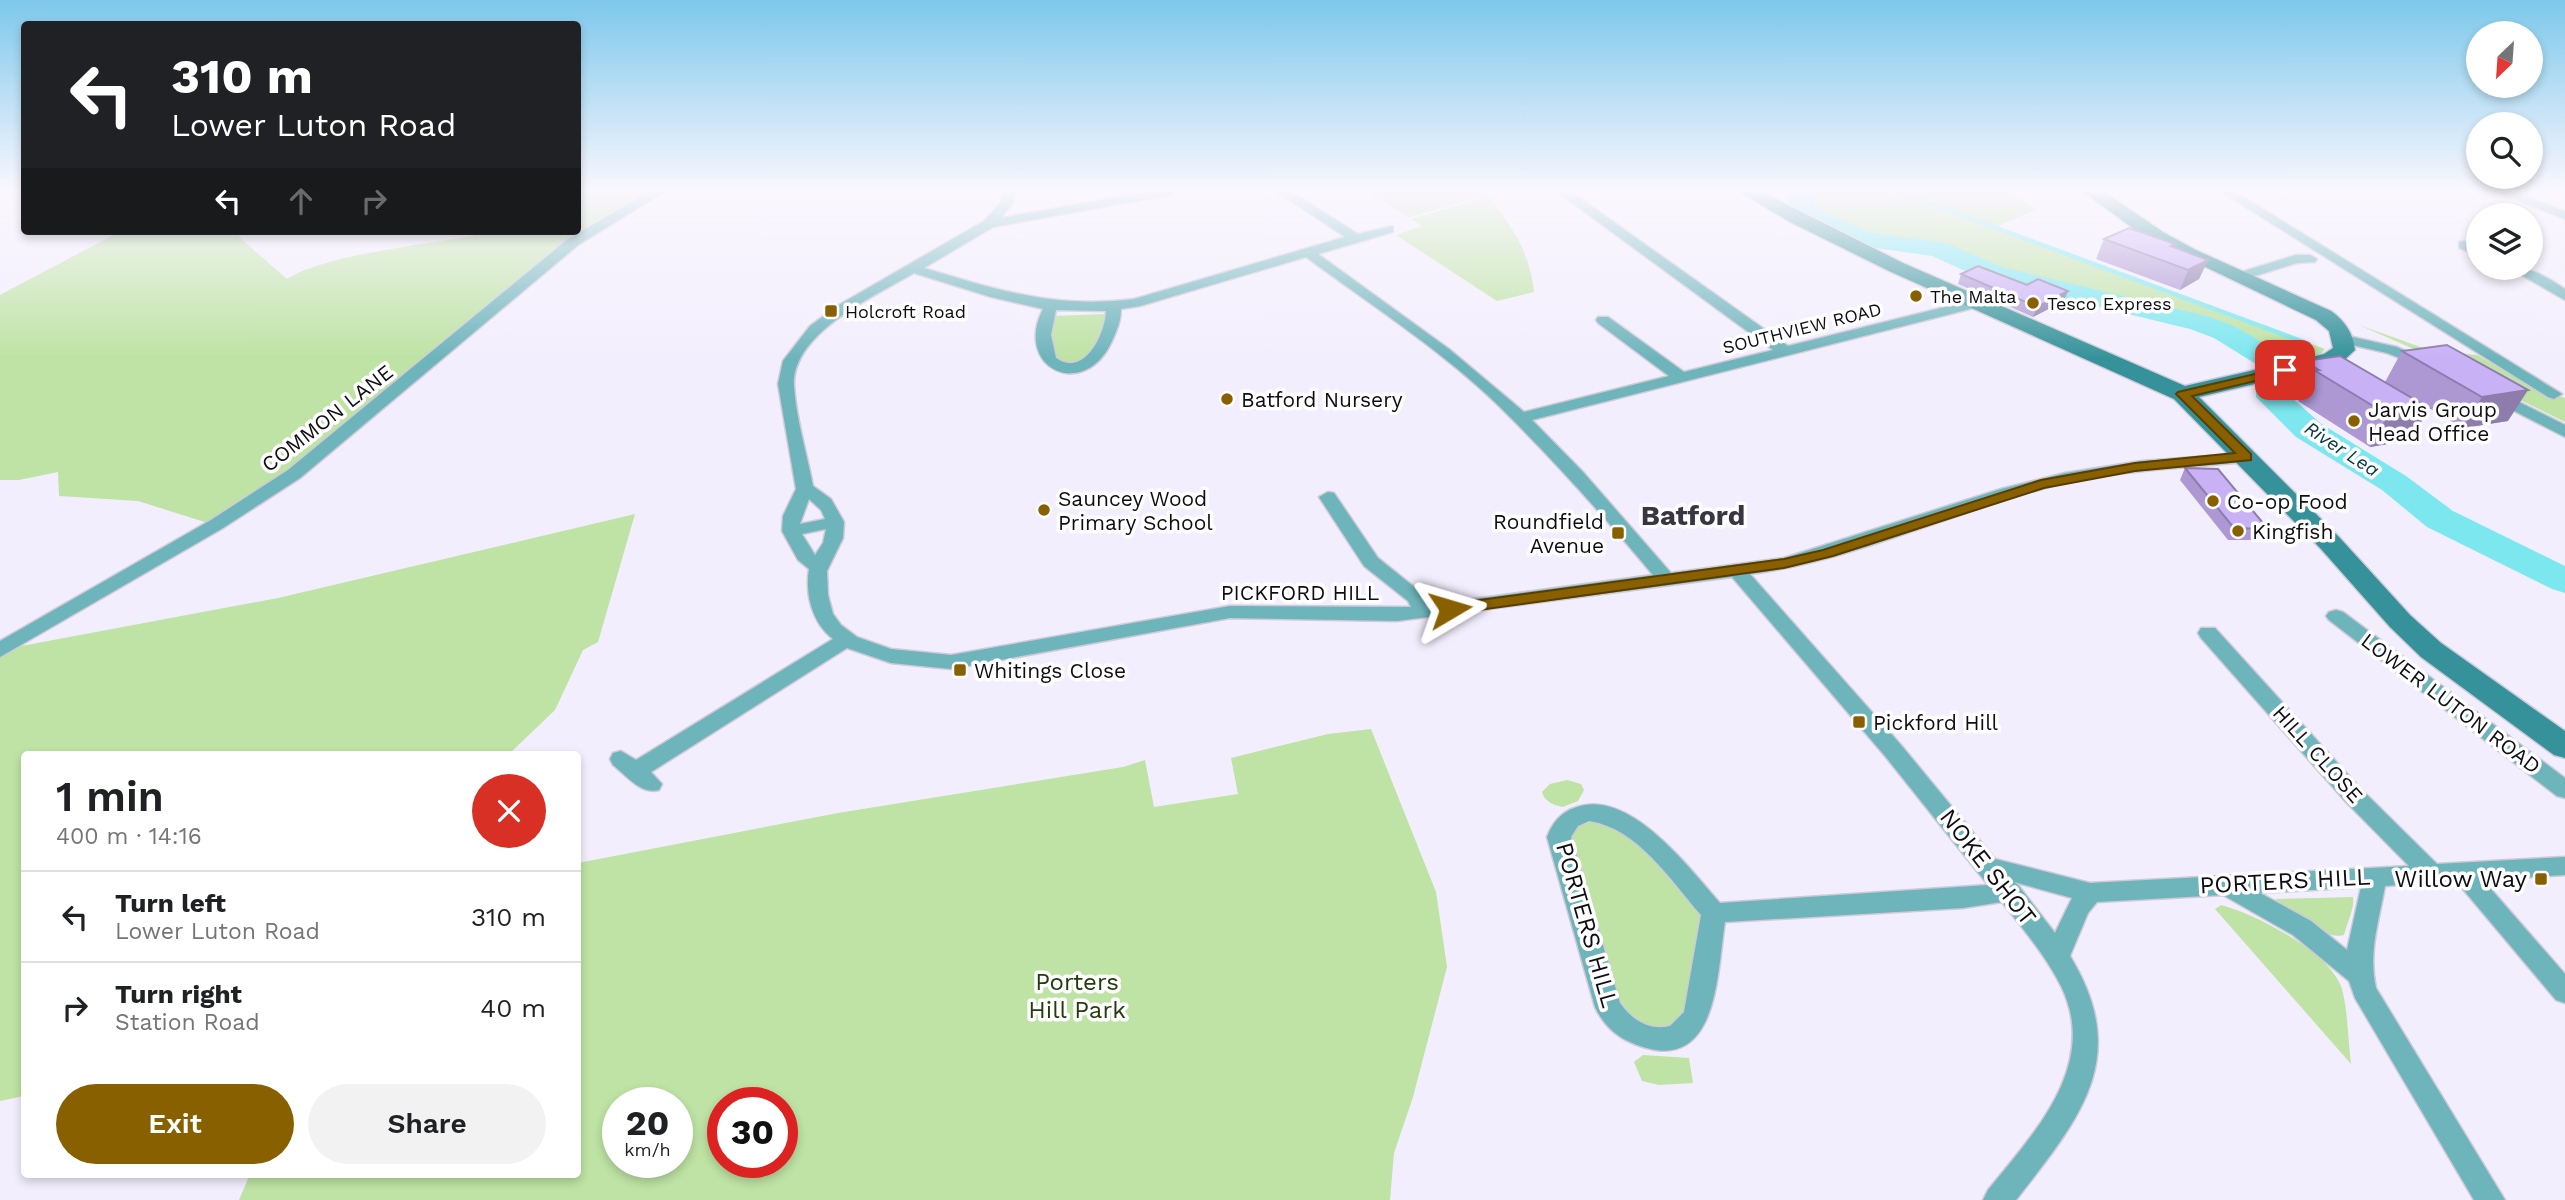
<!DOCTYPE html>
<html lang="en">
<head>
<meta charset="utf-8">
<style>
  :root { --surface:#fff; --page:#f2f2f2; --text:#202124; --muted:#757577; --line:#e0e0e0; --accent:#896000 }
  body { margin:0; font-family:"Work Sans",sans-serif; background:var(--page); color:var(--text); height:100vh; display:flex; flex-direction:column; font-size:26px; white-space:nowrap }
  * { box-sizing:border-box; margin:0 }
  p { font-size:23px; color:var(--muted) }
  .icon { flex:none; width:38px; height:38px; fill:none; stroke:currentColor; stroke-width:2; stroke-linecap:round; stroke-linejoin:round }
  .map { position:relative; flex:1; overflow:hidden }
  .panel { position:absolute; left:21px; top:751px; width:560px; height:427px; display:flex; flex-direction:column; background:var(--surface); border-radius:7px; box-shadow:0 4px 10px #0003 }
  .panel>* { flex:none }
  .top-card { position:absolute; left:21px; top:21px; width:560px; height:214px; border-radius:7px; box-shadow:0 4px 10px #0003; background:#202124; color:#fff; overflow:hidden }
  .needle { width:46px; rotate:205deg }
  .fabs { position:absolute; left:2466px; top:21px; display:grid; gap:14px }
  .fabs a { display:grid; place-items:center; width:77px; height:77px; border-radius:50%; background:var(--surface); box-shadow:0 4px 10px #0003; font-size:35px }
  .speed { position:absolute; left:602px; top:1087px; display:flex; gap:14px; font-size:35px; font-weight:700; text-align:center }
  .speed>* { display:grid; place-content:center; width:91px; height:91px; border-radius:50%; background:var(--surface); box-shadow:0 4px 10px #0003; line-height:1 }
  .speed small { font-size:18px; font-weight:400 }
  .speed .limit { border:10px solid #d22; background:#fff; color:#111 }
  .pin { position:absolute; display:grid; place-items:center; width:60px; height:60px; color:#fff; margin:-30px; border-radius:14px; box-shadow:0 4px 10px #0006 }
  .me { position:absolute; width:77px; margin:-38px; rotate:83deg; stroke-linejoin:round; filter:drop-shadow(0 0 5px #0008) }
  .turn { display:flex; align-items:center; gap:24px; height:147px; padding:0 35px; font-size:32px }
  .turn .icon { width:91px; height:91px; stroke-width:2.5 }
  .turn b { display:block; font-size:49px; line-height:60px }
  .lanes { display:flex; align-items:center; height:66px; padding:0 35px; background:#0003; justify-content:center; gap:35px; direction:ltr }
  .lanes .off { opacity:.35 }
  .round { display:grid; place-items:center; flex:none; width:74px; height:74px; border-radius:37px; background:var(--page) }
  .head { display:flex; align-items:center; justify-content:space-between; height:119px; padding:0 35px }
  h1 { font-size:42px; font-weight:600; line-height:52px }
  .action { display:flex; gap:14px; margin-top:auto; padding:14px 35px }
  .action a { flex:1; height:80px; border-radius:42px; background:var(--accent); color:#fff; font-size:28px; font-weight:600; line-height:80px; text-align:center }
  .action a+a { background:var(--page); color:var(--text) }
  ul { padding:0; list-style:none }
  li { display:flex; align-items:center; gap:21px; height:91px; padding:0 35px; border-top:2px solid var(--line) }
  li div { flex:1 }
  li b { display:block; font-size:26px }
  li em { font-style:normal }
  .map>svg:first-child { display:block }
  .green { fill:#bee3a4; fill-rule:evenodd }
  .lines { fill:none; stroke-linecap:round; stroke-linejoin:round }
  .stream { stroke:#7de7ef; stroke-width:4.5 }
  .river { fill:#7de7ef; fill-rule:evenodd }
  .minor-casing { stroke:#cfcad7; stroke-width:3 }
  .secondary-casing { stroke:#cfcad7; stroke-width:3 }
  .minor { fill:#6eb4bb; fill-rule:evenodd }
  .secondary { fill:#35929a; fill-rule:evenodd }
  .wall { fill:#ad98d4 }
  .shaded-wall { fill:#8d7cac }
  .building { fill:#c9b1f6; stroke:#8d7cac; stroke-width:2 }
  .route { fill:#896000; stroke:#593e00; stroke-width:2 }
  .poi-dot { fill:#896000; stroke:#fefefe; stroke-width:2.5 }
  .labels { text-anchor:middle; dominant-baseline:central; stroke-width:7; stroke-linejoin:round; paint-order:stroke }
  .far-poi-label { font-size:18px; fill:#0f0d12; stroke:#fefefe; text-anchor:start }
  .far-street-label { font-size:18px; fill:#0f0d12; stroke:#fefefe }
  .far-water-label { font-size:19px; font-style:italic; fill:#03393c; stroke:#fefefe }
  .poi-label { font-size:21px; fill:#0f0d12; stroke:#fefefe; text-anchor:start }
  .street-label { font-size:21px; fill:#0f0d12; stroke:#fefefe }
  .near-street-label { font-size:24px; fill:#0f0d12; stroke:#fefefe }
  .near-poi-label { font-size:24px; fill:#0f0d12; stroke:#fefefe; text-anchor:end }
  .near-park-label { font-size:24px; fill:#243c0d; stroke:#fefefe }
  .district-label { font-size:28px; font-weight:bold; fill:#393641; stroke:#fefefe }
</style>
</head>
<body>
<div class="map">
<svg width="2565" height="1200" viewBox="0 0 2565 1200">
  <rect width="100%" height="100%" fill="#f3eefd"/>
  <g class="green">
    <path d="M578,191H654L595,222L332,436L281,475L208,523L138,501L59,496L58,472L19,480H0V295L121,231H242L239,237L287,279C324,255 427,244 474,236L469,231H578Z"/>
    <polygon points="1366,191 1482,191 1486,196 1409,217"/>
    <polygon points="1808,191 2009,191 2036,209 1996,227 2325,349 2319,356 2282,364 2272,355 2239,336 2197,319 2027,278 1949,246 1914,240 1887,240 1851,227 1819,211"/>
    <path d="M1488,197C1513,226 1530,254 1534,292L1497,301L1396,235L1422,226L1411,219Z"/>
    <polygon points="1104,314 1108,319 1091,357 1068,365 1054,357 1051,321 1054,316"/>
    <polygon points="2359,325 2429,350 2477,355 2533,387 2565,398 2565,422 2441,361"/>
    <polygon points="635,514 598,642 583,650 555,710 509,754 24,754 24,1096 0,1101 0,650 278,598"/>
    <path d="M1371,729L1436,892L1447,967L1413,1097L1394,1153L1390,1200H239L250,1174H578V863L838,813L1123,767L1145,760L1154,807L1238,794L1231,758L1328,734ZM618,1102H677V1162H618ZM723,1102H782V1162H723Z"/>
    <path d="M1567,780L1581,784L1584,790L1578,801L1563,807C1553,805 1545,802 1542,792L1550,784Z"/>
    <path d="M1598,821C1609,826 1623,830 1632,837C1653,855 1697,899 1704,924C1699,953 1696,1039 1653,1028C1634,1023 1623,1012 1611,996L1566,839C1575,827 1583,823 1598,821Z"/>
    <path d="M2353,897C2355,907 2347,923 2344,935C2328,941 2286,912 2275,899Z"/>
    <path d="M2221,905C2255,914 2331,952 2342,989C2348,1012 2348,1040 2351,1064L2215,909Z"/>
    <polygon points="1643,1055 1689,1058 1693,1083 1659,1085 1642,1081 1634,1062"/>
  </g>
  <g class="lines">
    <polyline class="stream" points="1897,191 2309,344"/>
    <polygon class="river" points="1789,191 1813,191 1815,207 1868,232 1947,243 2002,267 2210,317 2234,326 2282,354 2286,360 2288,394 2320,423 2406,476 2453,511 2565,566 2565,593 2552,589 2427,527 2382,490 2296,437 2256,397 2256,364 2214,338 2190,329 1983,279 1932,256 1854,245 1797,217 1788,204"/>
    <g class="minor-casing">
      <g id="minor">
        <polygon points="651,191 666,191 578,245 300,478 223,528 0,657 0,641 211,520 288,470 568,239"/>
        <path d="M1005,191H1017L1012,204L1001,218L1151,191H1176L1170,195L993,227L924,268C997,290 1056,309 1134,299L1345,237L1276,191H1290L1358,234L1393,226V232L1318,254L1449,349L1524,412L1669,376L1598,323L1596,320L1598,317H1608L1684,372L1773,350L1556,191H1570L1788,346L1973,300L1978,301V307L1532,420L1583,472L1671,573L1784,558L2001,489L2065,473L2142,461L2252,453L2254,457L2246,462C2178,468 2107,471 2041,489C1944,516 1850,561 1750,574L1901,745L1995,859L2090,883L2409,866L2346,802L2201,638L2198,633L2201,628H2215L2362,790L2437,864L2565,857V875L2483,880L2565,974V1003L2556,1000L2456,881L2385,886C2379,921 2368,952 2376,988L2505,1200H2474L2355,998L2349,981L2293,935L2223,895L2097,902L2088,913L2070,956C2132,1058 2080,1118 2016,1200H1983L1988,1190C2034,1133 2100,1065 2061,986C2046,956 2023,929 2002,902L1963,908L1725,922C1717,970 1719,1071 1643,1047C1620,1040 1605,1028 1595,1007L1547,837C1553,822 1561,812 1577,807C1630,789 1689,868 1720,903L1988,885L1885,756L1732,577L1397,621L1230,618L951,669L891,663L847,648L651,772L662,784L659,790C641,795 626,775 613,765L610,759L613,753L621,751L636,760L833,639C812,623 805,594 809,569L798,560L782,531L783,516L796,489L778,384L783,361L810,326L837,306L984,221L1000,203ZM1306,257C1375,308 1451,356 1511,418C1561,468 1608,521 1653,575L1429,605L1423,594L1378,558L1334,493L1328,492L1319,497L1364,566L1408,601L1411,607L1230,606L951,655L891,649L857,637L841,625L833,614L828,595L827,571L843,538L844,522L831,499L813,486C807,454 796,419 794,386C791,333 875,296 914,273L991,297L1043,309C1013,368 1084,402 1112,341C1117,330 1121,321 1121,309L1140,306ZM1056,310L1106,311C1105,335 1084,378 1056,358L1051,335ZM809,499L821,510L825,519L800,524ZM826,529L823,543L815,555L802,534ZM1589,821C1638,828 1671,881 1701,915L1684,1012L1670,1026C1649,1031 1632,1020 1620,1003L1571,837L1578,826ZM2014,882L2072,898L2055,933L2018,885ZM2361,887L2347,950L2311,921L2260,893Z"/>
        <polygon points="2220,191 2234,191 2562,394 2554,399 2548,397"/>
        <polygon points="2493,191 2510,191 2565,211 2565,219"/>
        <polygon points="2464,241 2478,246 2478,255 2459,248 2459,242"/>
        <polygon points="2296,255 2310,255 2317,259 2315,262 2297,263 2239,281 2232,277 2234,274"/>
        <path d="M2509,268C2532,267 2547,277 2565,289V300Z"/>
        <polygon points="2344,335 2397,347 2431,362 2423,367 2387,353 2339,342 2337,339 2339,336"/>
        <polygon points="2495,390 2565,425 2565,437 2489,398 2487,395"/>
        <polygon points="2336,610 2343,612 2565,778 2565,798 2557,796 2329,620 2326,616 2329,612"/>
      </g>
    </g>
    <g class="secondary-casing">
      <path id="secondary" d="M1738,191H1760L1903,263L2185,386L2324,354L2333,348L2329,331L2316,320L2149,240L2082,191H2103L2163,232L2196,250L2331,311C2345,321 2353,333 2355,350L2340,364L2199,397L2339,537L2410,615L2441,643L2565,731V758L2554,755L2421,657L2390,627L2321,549L2174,399L1889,271L1790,222Z"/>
    </g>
    <use href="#minor" class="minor"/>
    <use href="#secondary" class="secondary"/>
  </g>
  <g class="wall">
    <polygon points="2104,239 2175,244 2174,247 2208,260 2199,279 2180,290 2096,259"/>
    <polygon points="1961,274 2064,301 2033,317 1958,284"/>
    <polygon points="2447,345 2508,421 2463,428 2429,408 2411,440 2370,447 2298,401 2300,399 2289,392 2305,361 2385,382 2402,351"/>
    <polygon points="2185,468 2268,529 2262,540 2228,540 2180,480"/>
  </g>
  <g class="shaded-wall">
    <polygon points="2208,260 2199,279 2180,290 2188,270"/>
    <polygon points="2068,291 2064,301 2033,317 2037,307"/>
    <polygon points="2528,390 2508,421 2463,428 2482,397"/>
    <polygon points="2429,408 2411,440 2370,447 2388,415"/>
  </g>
  <g class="building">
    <polygon points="2129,228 2175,244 2171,246 2208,260 2188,270 2104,239"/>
    <polygon points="1978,266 2027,285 2038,279 2068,291 2037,307 1961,274"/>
    <polygon points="2447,345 2528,390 2482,397 2402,351"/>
    <polygon points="2340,356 2429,408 2388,415 2314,370 2319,370 2305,361"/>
    <polygon points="2185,468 2218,469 2268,529 2234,528"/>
  </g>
  <linearGradient id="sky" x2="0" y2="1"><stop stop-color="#7dc8eb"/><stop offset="0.53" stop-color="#faf7fe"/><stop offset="1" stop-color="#faf7fe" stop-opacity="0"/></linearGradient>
  <rect width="2565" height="359" fill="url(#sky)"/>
  <polygon class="route" points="2285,367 2289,368 2289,373 2192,396 2251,454 2251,460 2135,471 2044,488 1833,556 1784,568 1450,614 1442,609 1450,604 1784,559 1823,550 2041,480 2135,463 2235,453 2176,394 2178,392"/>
  <g class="poi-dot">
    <circle cx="1916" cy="296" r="7"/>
    <circle cx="2033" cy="303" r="7"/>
    <rect x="824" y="304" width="14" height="14" rx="3.5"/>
    <circle cx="1227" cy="399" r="7"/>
    <circle cx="2354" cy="421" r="7"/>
    <circle cx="2213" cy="501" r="7"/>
    <circle cx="1044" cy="510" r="7"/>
    <circle cx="2238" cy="531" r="7"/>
    <rect x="1611" y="526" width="14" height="14" rx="3.5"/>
    <rect x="953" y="663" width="14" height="14" rx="3.5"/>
    <rect x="1852" y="715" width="14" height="14" rx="3.5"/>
    <rect x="2534" y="872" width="14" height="14" rx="3.5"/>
  </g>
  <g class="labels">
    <g class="far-poi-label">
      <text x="1930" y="296">The Malta</text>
      <text x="2047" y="303">Tesco Express</text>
      <text x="845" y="311">Holcroft Road</text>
    </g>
    <g class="far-street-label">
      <text transform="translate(1802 328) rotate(-14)">SOUTHVIEW ROAD</text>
    </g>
    <g class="far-water-label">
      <text transform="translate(2342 449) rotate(33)">River Lea</text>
    </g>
    <g class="poi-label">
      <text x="1241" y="399">Batford Nursery</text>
      <text x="2368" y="409">Jarvis Group<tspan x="2368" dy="24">Head Office</tspan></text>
      <text x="1058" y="498">Sauncey Wood<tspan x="1058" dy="24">Primary School</tspan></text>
      <text x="2227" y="501">Co-op Food</text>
      <text x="1604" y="521" text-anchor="end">Roundfield<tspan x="1604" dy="24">Avenue</tspan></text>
      <text x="2252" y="531">Kingfish</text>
      <text x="974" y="670">Whitings Close</text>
      <text x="1873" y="722">Pickford Hill</text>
    </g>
    <g class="street-label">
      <text transform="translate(327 418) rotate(-38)">COMMON LANE</text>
      <text x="1300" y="592">PICKFORD HILL</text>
      <text transform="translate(2451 703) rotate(37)">LOWER LUTON ROAD</text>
      <text transform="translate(2318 754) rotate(48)">HILL CLOSE</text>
    </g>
    <g class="near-street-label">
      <text transform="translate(1988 867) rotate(52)">NOKE SHOT</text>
      <text transform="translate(2285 881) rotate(-3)">PORTERS HILL</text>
      <text transform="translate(1587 925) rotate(74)">PORTERS HILL</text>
    </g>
    <g class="near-poi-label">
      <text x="2527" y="879">Willow Way</text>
    </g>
    <g class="near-park-label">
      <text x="1077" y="982">Porters<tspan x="1077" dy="28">Hill Park</tspan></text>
    </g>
    <g class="district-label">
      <text x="1693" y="515">Batford</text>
    </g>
  </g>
</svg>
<div class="fabs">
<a><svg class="needle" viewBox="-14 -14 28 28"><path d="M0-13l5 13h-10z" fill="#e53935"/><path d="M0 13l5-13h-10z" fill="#757577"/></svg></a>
<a><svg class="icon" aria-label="search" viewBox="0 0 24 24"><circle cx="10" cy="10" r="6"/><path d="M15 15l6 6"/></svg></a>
<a><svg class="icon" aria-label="layers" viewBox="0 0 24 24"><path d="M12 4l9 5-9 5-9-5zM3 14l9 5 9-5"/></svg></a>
</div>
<div class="speed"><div>20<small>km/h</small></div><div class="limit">30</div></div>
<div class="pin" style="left:2285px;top:370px;background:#d93025"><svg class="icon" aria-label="arrive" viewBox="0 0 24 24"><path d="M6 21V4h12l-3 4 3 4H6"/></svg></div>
<svg class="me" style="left:1450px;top:609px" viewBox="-20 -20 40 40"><path d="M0-17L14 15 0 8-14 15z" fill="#896000" stroke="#fff" stroke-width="4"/></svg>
<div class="top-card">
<div class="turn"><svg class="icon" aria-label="left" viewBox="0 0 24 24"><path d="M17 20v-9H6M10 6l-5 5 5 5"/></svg><div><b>310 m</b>Lower Luton Road</div></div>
<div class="lanes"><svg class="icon" aria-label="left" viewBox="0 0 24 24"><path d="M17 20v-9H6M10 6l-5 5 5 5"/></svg><svg class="icon off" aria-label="ahead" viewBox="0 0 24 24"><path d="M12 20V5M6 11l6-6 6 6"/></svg><svg class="icon off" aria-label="right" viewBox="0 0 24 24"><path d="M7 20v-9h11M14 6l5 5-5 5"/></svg></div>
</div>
<section class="panel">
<div class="head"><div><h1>1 min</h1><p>400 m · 14:16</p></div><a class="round" style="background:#d93025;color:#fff"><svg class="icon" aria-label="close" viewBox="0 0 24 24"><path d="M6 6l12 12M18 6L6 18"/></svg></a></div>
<ul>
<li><svg class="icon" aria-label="left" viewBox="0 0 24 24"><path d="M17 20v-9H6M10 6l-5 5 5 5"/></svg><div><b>Turn left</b><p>Lower Luton Road</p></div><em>310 m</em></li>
<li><svg class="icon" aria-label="right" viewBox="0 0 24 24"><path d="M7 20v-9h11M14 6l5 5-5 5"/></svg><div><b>Turn right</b><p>Station Road</p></div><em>40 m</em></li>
</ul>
<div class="action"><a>Exit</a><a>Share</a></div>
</section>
</div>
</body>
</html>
